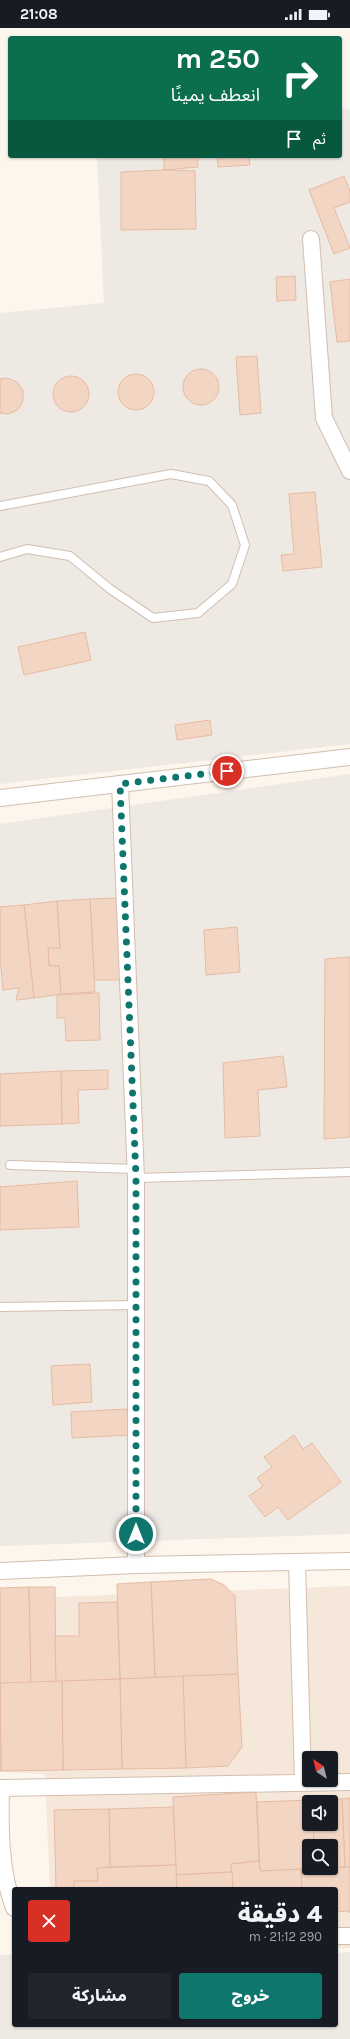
<!DOCTYPE html>
<html lang="ar">
<head>
<meta charset="utf-8">
<style>
  :root { --surface:#171b24; --page:#20242c; --text:#f1f3f6; --muted:#9ea1a6; --accent:#0f766e }
  body { margin:0; font-family:Karla,"Noto Sans Arabic",sans-serif; background:var(--page); color:var(--text); direction:rtl; height:100vh; display:flex; flex-direction:column; font-size:15px; white-space:nowrap }
  * { box-sizing:border-box; margin:0 }
  p { font-size:13px; color:var(--muted) }
  .icon { flex:none; width:22px; height:22px; fill:none; stroke:currentColor; stroke-width:2; stroke-linecap:round; stroke-linejoin:round }
  .map { position:relative; flex:1; overflow:hidden; direction:ltr }
  .sheet { position:absolute; left:12px; top:1859px; width:326px; height:140px; display:flex; flex-direction:column; background:var(--surface); border-radius:4px; box-shadow:0 1px 3px #0004; direction:rtl }
  .sheet>* { flex:none }
  .guide { position:absolute; left:8px; top:8px; width:334px; height:122px; border-radius:4px; box-shadow:0 1px 3px #0004; direction:rtl; background:#0b6e4f; color:#fff; overflow:hidden }
  .needle { width:26px; rotate:325deg }
  .fabs { position:absolute; left:302px; top:1723px; display:grid; gap:8px }
  .fabs a { display:grid; place-items:center; width:36px; height:36px; border-radius:4px; background:var(--surface); box-shadow:0 1px 3px #0004; font-size:20px }
  .pin { position:absolute; display:grid; place-items:center; width:34px; height:34px; color:#fff; margin:-17px; border:2px solid #fff; border-radius:50%; box-shadow:0 1px 4px #0007 }
  .me { position:absolute; width:44px; margin:-22px; rotate:0deg; stroke-linejoin:round; filter:drop-shadow(0 0 3px #0008) }
  .turn { display:flex; align-items:center; gap:14px; height:84px; padding:0 16px; font-size:18px }
  .turn .icon { width:52px; height:52px; stroke-width:2.5 }
  .turn b { display:block; font-size:28px; line-height:34px }
  .then { display:flex; align-items:center; height:38px; padding:0 16px; background:#0003; gap:8px; font-size:15px }
  .round { display:grid; place-items:center; flex:none; width:42px; height:42px; border-radius:4px; background:var(--page) }
  .head { display:flex; align-items:center; justify-content:space-between; height:68px; padding:0 16px }
  h1 { font-size:24px; font-weight:800; line-height:30px }
  .cta { display:flex; gap:8px; margin-top:auto; padding:8px 16px }
  .cta a { flex:1; height:46px; border-radius:4px; background:var(--accent); color:#fff; font-size:16px; font-weight:800; line-height:46px; text-align:center }
  .cta a+a { background:var(--page); color:var(--text) }
  .status { display:flex; justify-content:space-between; align-items:center; height:28px; padding:0 20px; background:var(--surface); direction:ltr }
  .status svg { height:11px; fill:currentColor }
  .map>svg:first-child { display:block }
  .residential { fill:#f5e8da; fill-rule:evenodd }
  .industrial { fill:#efe9e4 }
  .building { fill:#f3d5c3; stroke:#e6bba3 }
  .lines { fill:none; stroke-linecap:round; stroke-linejoin:round }
  .service-casing { stroke:#d1beb0; stroke-width:10 }
  .minor-casing { stroke:#d1beb0; stroke-width:18 }
  .service { stroke:#fff; stroke-width:8 }
  .minor { stroke:#fff; stroke-width:16 }
  .route { stroke:#0f766e; stroke-width:7; stroke-dasharray:0 12.6 }
</style>
</head>
<body>
<div class="status"><b>21:08</b><svg viewBox="0 0 49 12"><path d="M0 12V9h3v3zM5 12V6h3v6zM10 12V3h3v9zM15 12V0h3v12zM26 1h20v11H26zM47 4h2v5h-2z"/></svg></div>
<div class="map">
<svg width="350" height="2011" viewBox="0 0 350 2011">
  <rect width="100%" height="100%" fill="#fdf6ec"/>
  <path class="residential" d="M350,1558V1920H336V1861H50L45,1746L0,1744V1571ZM309,1730H331V1752H309ZM309,1774H331V1796H309ZM309,1818H331V1840H309Z"/>
  <g class="industrial">
    <polygon points="340,80 350,82 350,716 0,756 0,285 104,275 97,128 340,128"/>
    <polygon points="350,746 350,1506 0,1518 0,796"/>
    <polygon points="350,1924 350,2011 0,2011 0,1927 14,1927 14,1997 336,1997 336,1925"/>
  </g>
  <g class="building">
    <polygon points="164,128 198,128 198,139 164,142"/>
    <polygon points="217,128 249,128 250,137 218,139"/>
    <polygon points="164,142 195,143 196,201 121,202 121,144"/>
    <polygon points="344,148 350,163 350,174 334,180 350,220 334,226 309,162"/>
    <polygon points="295,248 296,272 277,273 276,249"/>
    <polygon points="350,251 350,313 337,314 330,254"/>
    <polygon points="257,328 261,385 240,387 236,329"/>
    <circle cx="201" cy="359" r="18"/>
    <circle cx="136" cy="364" r="18"/>
    <circle cx="71" cy="366" r="18"/>
    <polygon points="7,350 17,354 23,362 23,373 18,382 8,386 0,385 0,351"/>
    <polygon points="315,464 322,539 283,543 281,527 294,526 289,466"/>
    <polygon points="85,604 91,632 24,647 18,619"/>
    <polygon points="210,692 212,707 177,712 175,697"/>
    <polygon points="117,870 122,952 94,952 90,871"/>
    <polygon points="90,871 95,964 61,966 59,938 49,938 48,920 60,920 57,873"/>
    <polygon points="57,873 60,920 48,920 49,938 59,938 61,966 34,970 24,877"/>
    <polygon points="24,877 34,970 16,972 19,960 3,962 0,930 0,879"/>
    <polygon points="237,899 240,944 206,947 204,902"/>
    <polygon points="350,929 350,1109 324,1111 325,931"/>
    <polygon points="99,965 100,1012 66,1013 65,990 57,990 57,967"/>
    <polygon points="283,1028 287,1059 258,1062 260,1108 225,1110 223,1035"/>
    <polygon points="108,1042 108,1061 78,1062 79,1095 62,1096 61,1043"/>
    <polygon points="61,1043 62,1096 0,1098 0,1046"/>
    <polygon points="77,1153 79,1199 0,1202 0,1159"/>
    <polygon points="90,1336 92,1374 53,1377 51,1338"/>
    <polygon points="127,1381 129,1407 72,1410 71,1384"/>
    <polygon points="294,1407 303,1421 312,1415 341,1454 288,1492 278,1479 265,1489 249,1468 263,1458 257,1450 272,1439 264,1429"/>
    <polygon points="211,1551 224,1557 235,1568 238,1646 155,1650 151,1554"/>
    <polygon points="151,1554 155,1650 120,1651 117,1556"/>
    <polygon points="29,1559 31,1655 0,1655 0,1560"/>
    <polygon points="29,1559 55,1559 56,1654 31,1655"/>
    <polygon points="117,1574 120,1651 56,1654 55,1608 79,1608 79,1575"/>
    <polygon points="238,1646 242,1719 228,1738 186,1740 183,1648"/>
    <polygon points="183,1648 186,1740 122,1741 120,1651"/>
    <polygon points="120,1651 122,1741 63,1742 62,1653"/>
    <polygon points="62,1653 63,1742 1,1743 0,1655"/>
    <polygon points="0,1655 1,1743 0,1743"/>
    <polygon points="256,1764 259,1833 231,1836 232,1844 176,1847 173,1769"/>
    <polygon points="350,1770 350,1839 345,1839 342,1771"/>
    <polygon points="342,1771 345,1839 331,1840 331,1818 314,1818 313,1796 331,1796 331,1774 312,1774 312,1772"/>
    <polygon points="312,1772 312,1774 309,1774 309,1796 313,1796 314,1818 309,1818 309,1840 315,1841 260,1843 257,1774"/>
    <polygon points="173,1779 176,1837 110,1839 109,1781"/>
    <polygon points="109,1781 110,1839 97,1840 98,1853 74,1853 74,1861 56,1861 54,1782"/>
    <polygon points="259,1833 260,1843 301,1841 302,1861 233,1861 231,1836"/>
    <polygon points="176,1837 177,1861 74,1861 74,1853 98,1853 97,1840"/>
    <polygon points="350,1839 350,1885 350,1883 336,1884 336,1861 302,1861 301,1841"/>
    <polygon points="232,1844 233,1861 177,1861 176,1847"/>
  </g>
  <g class="lines">
    <g class="service-casing">
      <g id="service">
        <polyline points="0,478 171,446 209,453 232,477 245,517 232,556 198,585 153,590 110,561 70,528 27,521 0,529"/>
        <polyline points="10,1137 136,1141"/>
        <polyline points="136,1150 350,1144"/>
        <polyline points="0,1279 136,1277"/>
      </g>
    </g>
    <g class="minor-casing">
      <g id="minor">
        <polyline points="311,211 324,390 350,443"/>
        <polyline points="120,756 136,1150 136,1537"/>
        <polyline points="0,770 350,729"/>
        <polyline points="297,1535 303,1754"/>
        <polyline points="0,1543 136,1537 350,1533"/>
        <polyline points="0,1760 350,1754"/>
        <path d="M1,1760C0,1800 0,1843 14,1880"/>
        <polyline points="336,1908 350,1908"/>
      </g>
    </g>
    <use href="#service" class="service"/>
    <use href="#minor" class="minor"/>
  </g>
  <g class="lines">
    <polyline class="route" points="136,1506 136,1150 120,756 227,743"/>
  </g>
</svg>
<div class="fabs">
<a><svg class="needle" viewBox="-14 -14 28 28"><path d="M0-13l5 13h-10z" fill="#e53935"/><path d="M0 13l5-13h-10z" fill="#9ea1a6"/></svg></a>
<a><svg class="icon" aria-label="sound" viewBox="0 0 24 24"><path d="M4 9h4l5-4v14l-5-4H4zM17 9q2 3 0 6"/></svg></a>
<a><svg class="icon" aria-label="search" viewBox="0 0 24 24"><circle cx="10" cy="10" r="6"/><path d="M15 15l6 6"/></svg></a>
</div>
<div class="pin" style="left:227px;top:743px;background:#d93025"><svg class="icon" aria-label="arrive" viewBox="0 0 24 24"><path d="M6 21V4h12l-3 4 3 4H6"/></svg></div>
<svg class="me" style="left:136px;top:1506px" viewBox="-20 -20 40 40"><circle r="17" fill="#0f766e" stroke="#fff" stroke-width="3"/><path d="M0-11L8 9 0 5-8 9z" fill="#fff"/></svg>
<div class="guide">
<div class="turn"><svg class="icon" aria-label="right" viewBox="0 0 24 24"><path d="M7 20v-9h11M14 6l5 5-5 5"/></svg><div><b>250 m</b>انعطف يمينًا</div></div>
<div class="then">ثم<svg class="icon" aria-label="arrive" viewBox="0 0 24 24"><path d="M6 21V4h12l-3 4 3 4H6"/></svg></div>
</div>
<section class="sheet">
<div class="head"><div><h1>4 دقيقة</h1><p>290 m · 21:12</p></div><a class="round" style="background:#d93025;color:#fff"><svg class="icon" aria-label="close" viewBox="0 0 24 24"><path d="M6 6l12 12M18 6L6 18"/></svg></a></div>
<div class="cta"><a>خروج</a><a>مشاركة</a></div>
</section>
</div>
</body>
</html>
